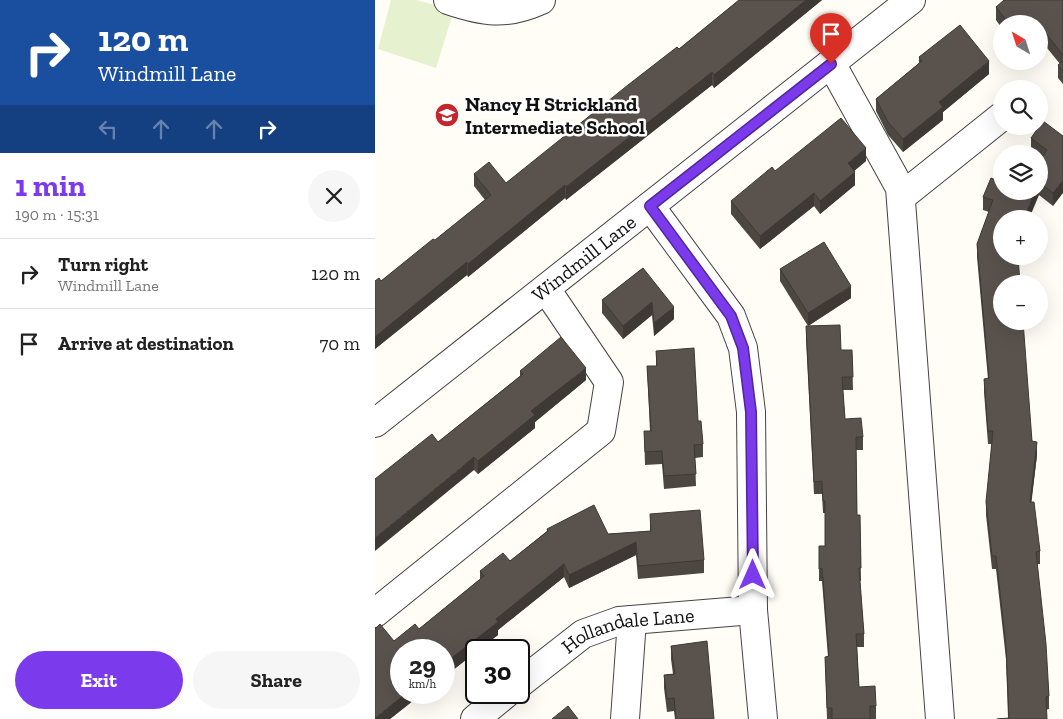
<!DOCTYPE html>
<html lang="en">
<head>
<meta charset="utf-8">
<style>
  :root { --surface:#fff; --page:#f6f6f6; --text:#222; --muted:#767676; --line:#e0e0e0; --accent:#7c3aed }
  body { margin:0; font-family:"Zilla Slab",serif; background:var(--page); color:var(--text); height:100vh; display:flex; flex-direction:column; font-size:19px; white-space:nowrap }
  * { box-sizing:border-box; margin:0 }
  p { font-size:16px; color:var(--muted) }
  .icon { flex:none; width:28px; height:28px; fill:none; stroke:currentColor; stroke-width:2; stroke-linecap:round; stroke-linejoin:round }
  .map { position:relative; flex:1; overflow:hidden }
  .sheet { display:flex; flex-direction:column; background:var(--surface); width:375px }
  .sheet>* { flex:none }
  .banner { background:#1a4fa0; color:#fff; overflow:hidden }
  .needle { width:32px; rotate:321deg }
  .fabs { position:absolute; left:618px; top:15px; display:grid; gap:10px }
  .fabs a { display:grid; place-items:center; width:55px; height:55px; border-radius:50%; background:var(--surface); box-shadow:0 5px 20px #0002; font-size:25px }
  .speed { position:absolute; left:15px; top:639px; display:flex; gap:10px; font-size:25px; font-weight:700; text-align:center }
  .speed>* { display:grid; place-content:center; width:65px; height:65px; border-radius:50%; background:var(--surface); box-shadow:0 5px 20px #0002; line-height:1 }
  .speed small { font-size:12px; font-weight:400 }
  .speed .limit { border:2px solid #111; border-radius:8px; background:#fff; color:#111 }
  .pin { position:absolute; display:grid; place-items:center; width:42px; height:42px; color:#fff; margin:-51px -21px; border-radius:50% 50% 50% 0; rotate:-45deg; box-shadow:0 0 5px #0007 }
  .pin .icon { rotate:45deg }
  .me { position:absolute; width:55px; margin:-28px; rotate:0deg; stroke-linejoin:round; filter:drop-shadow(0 0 4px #0008) }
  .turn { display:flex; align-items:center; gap:18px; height:105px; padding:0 15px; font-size:22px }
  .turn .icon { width:65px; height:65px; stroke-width:2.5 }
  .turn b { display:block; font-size:35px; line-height:42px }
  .lanes { display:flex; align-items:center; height:48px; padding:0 15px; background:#0003; justify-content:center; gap:25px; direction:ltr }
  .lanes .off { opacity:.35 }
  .round { display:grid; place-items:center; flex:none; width:52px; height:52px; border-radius:26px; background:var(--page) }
  .overview { display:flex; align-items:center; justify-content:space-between; height:85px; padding:0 15px }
  h1 { font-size:30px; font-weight:700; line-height:38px; color:var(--accent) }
  .cta { display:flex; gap:10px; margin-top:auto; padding:10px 15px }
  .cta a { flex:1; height:58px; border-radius:30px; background:var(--accent); color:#fff; font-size:20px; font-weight:700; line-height:58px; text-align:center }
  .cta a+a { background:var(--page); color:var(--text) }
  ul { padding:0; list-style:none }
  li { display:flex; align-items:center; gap:15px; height:70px; padding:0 15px; border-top:1px solid var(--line) }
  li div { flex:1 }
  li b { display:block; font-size:19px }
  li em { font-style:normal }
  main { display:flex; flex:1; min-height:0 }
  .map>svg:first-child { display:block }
  .pitch { fill:#e6f2cf }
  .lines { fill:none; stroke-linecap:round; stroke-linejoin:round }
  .minor-casing { stroke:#444; stroke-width:30 }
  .minor { stroke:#fff; stroke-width:28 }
  .wall { fill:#4d4742 }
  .shaded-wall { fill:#3f3936 }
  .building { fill:#5a524d; stroke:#3f3936 }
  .route-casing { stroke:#51269a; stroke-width:12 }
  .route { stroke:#7c3aed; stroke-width:9 }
  .labels { text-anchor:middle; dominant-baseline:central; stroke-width:5; stroke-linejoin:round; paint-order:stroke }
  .poi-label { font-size:20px; font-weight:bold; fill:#111; stroke:#fff; text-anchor:start }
  .street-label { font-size:20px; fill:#111; stroke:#fff }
</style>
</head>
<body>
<main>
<section class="sheet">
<div class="banner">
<div class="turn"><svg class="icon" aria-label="right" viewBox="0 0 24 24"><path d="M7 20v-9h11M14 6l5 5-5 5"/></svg><div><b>120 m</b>Windmill Lane</div></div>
<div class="lanes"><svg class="icon off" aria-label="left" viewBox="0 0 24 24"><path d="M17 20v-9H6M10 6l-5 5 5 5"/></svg><svg class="icon off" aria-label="ahead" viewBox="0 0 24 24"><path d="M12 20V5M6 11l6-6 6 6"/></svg><svg class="icon off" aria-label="ahead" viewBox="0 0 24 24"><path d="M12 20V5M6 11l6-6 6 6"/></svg><svg class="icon" aria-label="right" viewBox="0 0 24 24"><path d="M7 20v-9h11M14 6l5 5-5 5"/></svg></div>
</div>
<div class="overview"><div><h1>1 min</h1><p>190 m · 15:31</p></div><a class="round"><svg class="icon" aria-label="close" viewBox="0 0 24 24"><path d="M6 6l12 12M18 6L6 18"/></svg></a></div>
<ul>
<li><svg class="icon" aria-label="right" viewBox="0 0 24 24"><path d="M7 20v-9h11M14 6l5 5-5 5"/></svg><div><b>Turn right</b><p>Windmill Lane</p></div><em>120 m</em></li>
<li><svg class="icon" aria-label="arrive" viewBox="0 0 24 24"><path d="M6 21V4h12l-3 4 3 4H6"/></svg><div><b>Arrive at destination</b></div><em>70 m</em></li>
</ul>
<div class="cta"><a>Exit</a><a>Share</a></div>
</section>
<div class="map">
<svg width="688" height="719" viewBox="0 0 688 719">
  <rect width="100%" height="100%" fill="#fffdf5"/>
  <polygon class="pitch" points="16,0 41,0 79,10 61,68 3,49"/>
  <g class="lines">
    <g class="minor-casing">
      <g id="minor">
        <path d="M73,0C108,12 131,16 166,0"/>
        <polyline points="456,63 525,188 565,719"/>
        <polyline points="526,197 626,117"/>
        <polyline points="275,206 356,316 368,348 376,412 378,610 388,719"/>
        <path id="s1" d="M0,423L536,0"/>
        <polyline points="0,613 226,431 234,382 171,289"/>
        <path id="s2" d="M144,684L208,634L244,621L378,610"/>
        <polyline points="100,719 133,692"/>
        <polyline points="250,719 257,620"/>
      </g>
    </g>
    <use href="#minor" class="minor"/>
  </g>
  <g class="wall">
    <polygon points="364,0 447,0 339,88 337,85 191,200 190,198 93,277 92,275 0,349 0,281 6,281 60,240 110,200 99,186 99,174 131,183 304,49"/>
    <polygon points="688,0 688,84 683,78 683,65 685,64 664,38 664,24 626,24 626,27 621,20 621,7"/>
    <polygon points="544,57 614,74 568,112 568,120 528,152 513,135 501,111 501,99 544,63"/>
    <polygon points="688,136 678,206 664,195 626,219 657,441 662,455 656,502 665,551 665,564 662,564 674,696 674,709 633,718 631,659 621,569 617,569 611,515 611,502 617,444 613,444 609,392 609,379 613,379 602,257 602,244 614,212 608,210 608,197 626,191 664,191 664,161 666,158 664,157 664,154 660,154 656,150 656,138"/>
    <polygon points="491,161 479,171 480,185 445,214 439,206 385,249 356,214 356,201 400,171"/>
    <polygon points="268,268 299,319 279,336 277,315 248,339 227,313 227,300"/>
    <polygon points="405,269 476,298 433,326 405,281"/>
    <polygon points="431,326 466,350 477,350 478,390 468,390 470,419 488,437 488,450 481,450 482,515 485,515 486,581 485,581 489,634 489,647 482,647 484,687 501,706 501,719 452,719 450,657 453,657 447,581 444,581 444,546 450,546 450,513 448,513 447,494 439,494 431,339"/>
    <polygon points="281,351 323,421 328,444 328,457 320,458 321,486 289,489 287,464 270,465 269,431 275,431 272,366 281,366"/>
    <polygon points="145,371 211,380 160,422 160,428 103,474 99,470 63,442 145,376"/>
    <polygon points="275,514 329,560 329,573 263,579 261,555 194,588 189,577 123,630 123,635 101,650 101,652 69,677 26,692 49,692 15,719 19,641 44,629 105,579 105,571 135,561 172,531 172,529 233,534 275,531"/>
    <polygon points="296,646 339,719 300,719 299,711 292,712 289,688 289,675 298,674 296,659"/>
  </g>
  <g class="shaded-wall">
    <polygon points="431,0 447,0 339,88 339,75"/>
    <polygon points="614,61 614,74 568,112 568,120 528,152 528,139 564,102"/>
    <polygon points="337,72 337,85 191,200 191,187"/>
    <polygon points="491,148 491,161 473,176 473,163"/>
    <polygon points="480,172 480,185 445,214 445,201"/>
    <polygon points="688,180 688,193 678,206 678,193"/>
    <polygon points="190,185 190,198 93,277 93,264"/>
    <polygon points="660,191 664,191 664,195 654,219 649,219"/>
    <polygon points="439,193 439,206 385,249 385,236"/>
    <polygon points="92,262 92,275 0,349 0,337"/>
    <polygon points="476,286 476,298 433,326 433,313"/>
    <polygon points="277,302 277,315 248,339 248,326"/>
    <polygon points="299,307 299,319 279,336 279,323"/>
    <polygon points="211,368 211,380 160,422 160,428 103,474 103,461 156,411"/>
    <polygon points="662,442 662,455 655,515 655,502"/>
    <polygon points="99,457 99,470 0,551 0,538"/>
    <polygon points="261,542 261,555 194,588 194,575"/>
    <polygon points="189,564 189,577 123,630 123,635 104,650 101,650 101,652 69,677 69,664 121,619"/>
    <polygon points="33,692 49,692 15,719 0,719 0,718"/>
  </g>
  <g class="building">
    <polygon points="364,0 431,0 339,75 337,72 191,187 190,185 93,264 92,262 0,337 0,281 4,278 6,281 58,239 60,240 116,195 99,174 114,162 131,183 253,85 302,47 304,49"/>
    <polygon points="629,0 688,0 688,55 664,25 664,24 644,24 643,22 641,24 634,24 621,7"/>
    <polygon points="585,25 614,61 564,102 568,107 528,139 513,122 501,99 547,61 544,57"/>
    <polygon points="688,61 688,71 683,65"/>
    <polygon points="466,118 491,148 473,163 480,172 445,201 439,193 385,236 356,201 397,167 400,171"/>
    <polygon points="668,121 688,136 688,180 678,193 664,182 664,161 672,150 656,138"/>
    <polygon points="616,178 626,182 626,191 660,191 649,219 626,219 626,256 643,256 645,284 626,284 626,321 648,321 657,441 662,442 655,502 659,502 665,551 661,552 671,644 674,696 671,697 672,719 622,719 634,718 631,647 621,556 617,556 611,502 618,431 613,431 609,379 614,378 602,244 618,200 608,197"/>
    <polygon points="449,242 476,286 433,313 405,269"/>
    <polygon points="268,268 299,307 279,323 277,302 248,326 227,300"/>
    <polygon points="465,325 466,350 477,350 478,377 467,377 470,419 486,418 488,437 481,437 482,515 485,515 486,568 484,568 489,634 481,634 484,687 500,686 501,706 495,706 495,719 457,719 457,708 452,708 450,657 454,656 447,568 444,569 444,546 450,546 450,501 448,501 447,481 439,482 431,326"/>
    <polygon points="186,337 211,368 156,411 160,415 103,461 99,457 0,538 0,479 57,434 63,442 148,374 145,371"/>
    <polygon points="319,348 323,421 326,421 328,444 319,445 321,474 289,476 287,451 270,452 269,431 276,431 272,366 282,366 281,351"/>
    <polygon points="219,505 233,534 276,531 275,514 325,510 329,560 263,566 261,542 194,575 189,564 121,619 123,622 69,664 69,650 26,650 26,692 33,692 0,718 0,629 5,624 19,641 40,624 44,629 109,576 105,571 128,553 135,561 173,531 172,529"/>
    <polygon points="332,641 339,719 301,719 299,698 292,699 289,675 300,674 296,646"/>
    <polygon points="193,706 203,719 177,719"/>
  </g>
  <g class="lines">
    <g class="route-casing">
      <polyline id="route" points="378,575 376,412 368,348 356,316 275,206 456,64"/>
    </g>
    <use href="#route" class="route"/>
  </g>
  <defs>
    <g id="school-disc" transform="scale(1.25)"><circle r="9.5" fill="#c4262e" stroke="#fff"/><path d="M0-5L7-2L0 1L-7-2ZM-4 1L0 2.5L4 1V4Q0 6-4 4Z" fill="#fff"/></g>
  </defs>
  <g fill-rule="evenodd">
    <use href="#school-disc" x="72" y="115"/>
  </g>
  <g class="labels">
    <g class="poi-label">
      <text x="90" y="104">Nancy H Strickland<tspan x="90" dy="23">Intermediate School</tspan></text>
    </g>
    <g class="street-label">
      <text stroke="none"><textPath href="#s1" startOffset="266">Windmill Lane</textPath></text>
      <text stroke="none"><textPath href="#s2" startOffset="126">Hollandale Lane</textPath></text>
    </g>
  </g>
</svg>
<div class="fabs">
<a><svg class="needle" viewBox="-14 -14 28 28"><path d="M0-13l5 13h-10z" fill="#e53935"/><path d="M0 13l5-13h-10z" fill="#767676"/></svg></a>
<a><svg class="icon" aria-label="search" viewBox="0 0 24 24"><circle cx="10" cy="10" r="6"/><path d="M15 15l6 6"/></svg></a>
<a><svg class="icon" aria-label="layers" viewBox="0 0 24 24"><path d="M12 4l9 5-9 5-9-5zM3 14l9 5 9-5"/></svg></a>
<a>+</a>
<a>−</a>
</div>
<div class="speed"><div>29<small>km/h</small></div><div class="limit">30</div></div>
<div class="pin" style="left:456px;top:64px;background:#d93025"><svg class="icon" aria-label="arrive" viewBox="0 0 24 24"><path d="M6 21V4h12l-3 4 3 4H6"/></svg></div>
<svg class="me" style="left:378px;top:575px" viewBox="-20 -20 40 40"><path d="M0-17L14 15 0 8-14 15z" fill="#7c3aed" stroke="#fff" stroke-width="4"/></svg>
</div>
</main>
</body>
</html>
